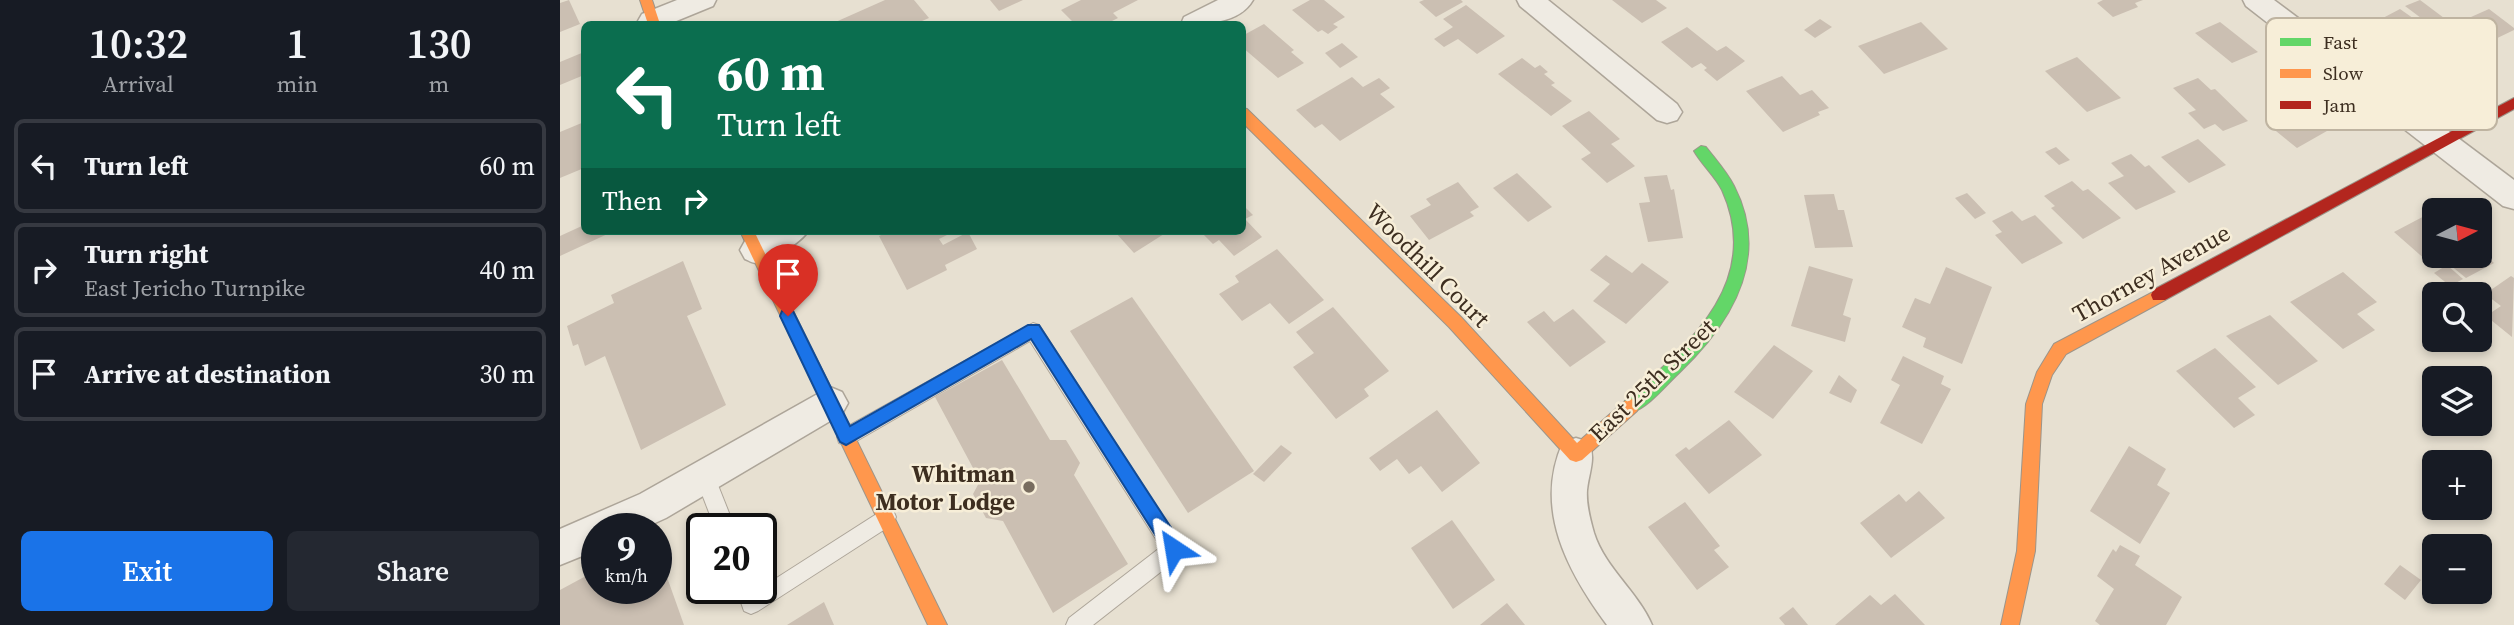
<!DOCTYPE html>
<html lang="en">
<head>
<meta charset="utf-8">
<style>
  :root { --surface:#171b24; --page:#242831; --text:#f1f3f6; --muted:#9ea1a6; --line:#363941; --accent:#1a73e8 }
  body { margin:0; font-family:"Source Serif 4",serif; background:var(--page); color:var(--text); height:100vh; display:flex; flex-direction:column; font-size:26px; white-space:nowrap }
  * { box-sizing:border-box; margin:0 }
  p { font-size:23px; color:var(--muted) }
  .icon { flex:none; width:38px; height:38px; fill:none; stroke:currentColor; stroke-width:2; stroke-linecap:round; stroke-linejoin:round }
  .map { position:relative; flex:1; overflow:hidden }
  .side { display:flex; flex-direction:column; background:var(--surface); width:560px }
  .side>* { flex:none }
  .top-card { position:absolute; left:21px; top:21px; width:665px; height:214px; border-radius:10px; box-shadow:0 4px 10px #0003; background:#0b6e4f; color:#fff; overflow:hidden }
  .needle { width:46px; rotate:84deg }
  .fabs { position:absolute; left:1862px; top:198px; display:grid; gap:14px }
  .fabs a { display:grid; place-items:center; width:70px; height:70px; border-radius:10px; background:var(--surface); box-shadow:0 4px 10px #0003; font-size:35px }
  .speed { position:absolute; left:21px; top:513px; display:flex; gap:14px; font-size:35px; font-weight:700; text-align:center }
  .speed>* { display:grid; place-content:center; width:91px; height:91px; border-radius:50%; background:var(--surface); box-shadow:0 4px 10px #0003; line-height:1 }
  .speed small { font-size:18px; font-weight:400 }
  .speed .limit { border:4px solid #111; border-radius:10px; background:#fff; color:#111 }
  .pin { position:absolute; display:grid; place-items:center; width:60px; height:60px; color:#fff; margin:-72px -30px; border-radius:50% 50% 50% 0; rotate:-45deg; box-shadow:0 0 7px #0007 }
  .pin .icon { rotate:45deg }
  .me { position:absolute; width:77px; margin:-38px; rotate:327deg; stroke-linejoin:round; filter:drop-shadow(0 0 5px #0008) }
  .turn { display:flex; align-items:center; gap:24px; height:147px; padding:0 21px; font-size:32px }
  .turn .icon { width:91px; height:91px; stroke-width:2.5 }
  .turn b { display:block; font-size:49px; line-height:60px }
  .then { display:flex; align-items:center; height:66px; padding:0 21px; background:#0003; gap:14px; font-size:26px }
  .eta { display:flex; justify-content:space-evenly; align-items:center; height:119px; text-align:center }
  .eta b { font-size:42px; font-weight:600; line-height:49px }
  .button { display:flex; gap:14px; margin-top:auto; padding:14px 21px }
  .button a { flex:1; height:80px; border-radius:10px; background:var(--accent); color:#fff; font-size:28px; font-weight:600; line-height:80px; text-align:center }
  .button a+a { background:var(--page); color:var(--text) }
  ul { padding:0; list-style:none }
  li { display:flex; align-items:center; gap:21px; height:94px; margin:0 14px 10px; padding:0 7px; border:4px solid var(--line); border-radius:10px }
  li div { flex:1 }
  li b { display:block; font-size:26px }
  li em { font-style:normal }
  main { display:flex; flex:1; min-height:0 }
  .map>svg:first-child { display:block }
  .building { fill:#cbbfb2 }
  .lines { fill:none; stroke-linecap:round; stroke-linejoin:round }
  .lane-casing { stroke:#ada599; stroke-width:2 }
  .street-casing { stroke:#ada599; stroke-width:3 }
  .fast-casing { stroke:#9c958a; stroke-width:2 }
  .slow-casing { stroke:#9c958a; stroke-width:2 }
  .jam-casing { stroke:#9c958a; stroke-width:2 }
  .lane { fill:#efebe3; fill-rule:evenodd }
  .street { fill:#efebe3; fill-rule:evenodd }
  .fast { fill:#63d668; fill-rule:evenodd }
  .slow { fill:#ff974d; fill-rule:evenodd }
  .jam { fill:#b3261e; fill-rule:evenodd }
  .route { fill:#1a73e8; stroke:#114b97; stroke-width:2 }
  .poi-dot { fill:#786c5e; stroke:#f7eed8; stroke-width:2.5 }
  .labels { text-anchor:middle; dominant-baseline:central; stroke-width:5; stroke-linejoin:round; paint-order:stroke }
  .street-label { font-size:24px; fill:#3d2e20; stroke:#f7eed8 }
  .poi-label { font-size:24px; font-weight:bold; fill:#3d2e20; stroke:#f7eed8; text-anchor:end }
  .key { fill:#f7eed8; stroke:#bfb4a1; stroke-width:2 }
  .key-label { font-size:19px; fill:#3d2e20 }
</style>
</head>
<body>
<main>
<section class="side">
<div class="eta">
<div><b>10:32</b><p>Arrival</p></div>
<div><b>1</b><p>min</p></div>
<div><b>130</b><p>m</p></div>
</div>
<ul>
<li><svg class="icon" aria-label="left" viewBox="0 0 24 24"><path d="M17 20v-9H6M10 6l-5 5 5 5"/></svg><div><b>Turn left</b></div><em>60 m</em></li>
<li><svg class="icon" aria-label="right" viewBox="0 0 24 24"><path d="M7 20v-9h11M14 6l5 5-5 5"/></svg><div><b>Turn right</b><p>East Jericho Turnpike</p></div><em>40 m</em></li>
<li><svg class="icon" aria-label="arrive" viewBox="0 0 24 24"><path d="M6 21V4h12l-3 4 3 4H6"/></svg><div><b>Arrive at destination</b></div><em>30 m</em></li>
</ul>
<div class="button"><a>Exit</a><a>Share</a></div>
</section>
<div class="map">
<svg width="1954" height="625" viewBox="0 0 1954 625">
  <rect width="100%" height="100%" fill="#e7e0d1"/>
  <g class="building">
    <polygon points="9,0 20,24 0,32 0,3"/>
    <polygon points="325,0 354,0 369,18 355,24 271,24"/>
    <polygon points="430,0 463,0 439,11"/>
    <polygon points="521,0 578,0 553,13 558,18 546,24 515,24 501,10"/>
    <polygon points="750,0 764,0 785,17 773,24 778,27 768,34 762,30 758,32 732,10"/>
    <polygon points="864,0 901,0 903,2 876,17 859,2"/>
    <polygon points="1052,0 1096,0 1107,8 1082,23"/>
    <polygon points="1543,0 1583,0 1575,3 1578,7 1553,17 1537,3"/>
    <polygon points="1860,0 1884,18 1869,24 1845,6"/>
    <polygon points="906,5 945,36 917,54 898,39 884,47 874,39 893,27 883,19"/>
    <polygon points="1840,9 1867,28 1851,36 1821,19"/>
    <polygon points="1929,9 1954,28 1954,30 1927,43 1915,34 1909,37 1893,25"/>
    <polygon points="1260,19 1272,27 1255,38 1244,30"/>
    <polygon points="1361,22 1388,49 1324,74 1298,46"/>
    <polygon points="1660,22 1698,52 1672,63 1635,33"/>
    <polygon points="704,24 734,50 731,52 744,63 718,78 682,47 682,36"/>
    <polygon points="1127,27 1157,51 1166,46 1185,61 1157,81 1144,70 1147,68 1141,63 1132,68 1101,42"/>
    <polygon points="782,43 798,57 780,68 765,53"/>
    <polygon points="24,52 24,75 0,85 0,62"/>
    <polygon points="1517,57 1561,98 1527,112 1485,71"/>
    <polygon points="962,58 975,68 980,65 988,72 984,74 995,83 991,85 1012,101 991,116 938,74"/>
    <polygon points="1222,76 1240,95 1252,90 1269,108 1258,112 1260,115 1223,132 1186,91"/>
    <polygon points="792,77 803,87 819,78 830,88 820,94 835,107 780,141 762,124 755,128 736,110"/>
    <polygon points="1638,78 1651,90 1655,89 1688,121 1663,131 1655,124 1644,129 1628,113 1636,110 1613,88"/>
    <polygon points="1725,100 1737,109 1752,101 1781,123 1737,148 1706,123 1718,116 1709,109"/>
    <polygon points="1029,111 1060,139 1051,144 1075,166 1047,183 1021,159 1031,153 1002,126"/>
    <polygon points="24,122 24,168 0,178 0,132"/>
    <polygon points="1638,139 1666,165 1629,183 1601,157"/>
    <polygon points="1496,147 1510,160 1499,165 1485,152"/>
    <polygon points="1571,154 1585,167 1589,165 1616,192 1576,210 1548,183 1564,176 1551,163"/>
    <polygon points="957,173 992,207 968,222 933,188"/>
    <polygon points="1107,175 1111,190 1114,189 1123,238 1088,242 1079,203 1090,202 1084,177"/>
    <polygon points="1512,181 1523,191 1528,189 1561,218 1523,239 1491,208 1495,206 1484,196"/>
    <polygon points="898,182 919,207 910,212 914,216 869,240 850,216 871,205 866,199"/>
    <polygon points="1407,193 1426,213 1415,219 1395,198"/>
    <polygon points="1274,194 1278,210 1284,210 1293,247 1255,248 1244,195"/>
    <polygon points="682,204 693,215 685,219 702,237 674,256 659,240 653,244 640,231 682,231"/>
    <polygon points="1452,211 1462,221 1475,215 1503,243 1462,264 1435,235 1442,232 1432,221"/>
    <polygon points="1872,212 1874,214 1874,257 1867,261 1834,232"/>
    <polygon points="24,225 24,231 54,231 0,256 0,236"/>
    <polygon points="330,231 395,231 379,239 383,245 408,232 417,249 385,265 387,270 347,290 319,236"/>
    <polygon points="559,231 601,231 604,234 574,253 556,233"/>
    <polygon points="717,249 764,300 729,324 710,303 682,321 659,294 679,282 675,276"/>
    <polygon points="1920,251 1934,263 1906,278 1879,256 1920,256"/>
    <polygon points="1046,255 1072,273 1082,263 1109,282 1066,324 1033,301 1050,284 1030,270"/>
    <polygon points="123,261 142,309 127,316 166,405 81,450 45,356 25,366 18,344 13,346 7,326 54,303 51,295"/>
    <polygon points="1887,265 1903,279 1890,286 1874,273"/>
    <polygon points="1249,266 1293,279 1283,315 1291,318 1285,342 1231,326"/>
    <polygon points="1386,267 1432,287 1402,364 1363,347 1366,338 1342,327 1355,298 1370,304"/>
    <polygon points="1783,272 1817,302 1797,314 1815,330 1783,349 1730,302"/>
    <polygon points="1951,276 1954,278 1952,337 1926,316 1941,306 1925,294"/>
    <polygon points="572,297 694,471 628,513 510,331"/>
    <polygon points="773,307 829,371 804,389 809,396 776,419 733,367 754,353 736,332"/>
    <polygon points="1013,309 1046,342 1010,367 967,322 984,311 994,322"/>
    <polygon points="1710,315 1758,361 1718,385 1666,336"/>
    <polygon points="1214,345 1253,371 1213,419 1174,392"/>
    <polygon points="1655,348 1696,387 1678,398 1695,415 1674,428 1616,371"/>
    <polygon points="1343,356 1384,376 1381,384 1391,389 1362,444 1320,423 1340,385 1331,380"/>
    <polygon points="442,360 490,440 506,440 520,463 514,475 568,564 493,613 443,521 426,518 413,494 420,481 375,397"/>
    <polygon points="1279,375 1297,390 1291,403 1269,393"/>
    <polygon points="877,410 920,463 882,492 861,466 849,474 837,459 820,471 809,458"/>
    <polygon points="1169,420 1202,455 1149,494 1115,455 1126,447 1129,450"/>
    <polygon points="721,445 732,453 704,482 693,474"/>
    <polygon points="1569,446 1606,469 1597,485 1610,493 1580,544 1530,511"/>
    <polygon points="1359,491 1385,518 1331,558 1300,523 1339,494 1346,502"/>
    <polygon points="1125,502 1160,546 1154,550 1169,567 1137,590 1088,527"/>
    <polygon points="892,520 935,580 893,609 851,548"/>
    <polygon points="1560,545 1580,556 1575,565 1622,597 1606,625 1540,625 1535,621 1554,589 1537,576 1553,549 1556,552"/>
    <polygon points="97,549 124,625 0,625 0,590 37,570 37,588 96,588"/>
    <polygon points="1840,565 1861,580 1845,600 1824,584"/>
    <polygon points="1335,594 1365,625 1275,625 1310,595 1321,605"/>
    <polygon points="264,602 274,625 227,625"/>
    <polygon points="947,603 965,625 920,625"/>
    <polygon points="1233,607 1248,625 1225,625 1219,618"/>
  </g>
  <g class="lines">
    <g class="lane-casing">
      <g id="lane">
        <polygon points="473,323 479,325 624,549 621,556 533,625 506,625 509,618 601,547 470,341 293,443 286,445 279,443 277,437 279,431"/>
        <polygon points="145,467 152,470 175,528 155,528 135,476 138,470"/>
        <polygon points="326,508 333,510 336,517 333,524 198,611 191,614 184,611 176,588 201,588"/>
      </g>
    </g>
    <g class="street-casing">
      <g id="street">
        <polygon points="117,0 156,0 153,6 109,24 80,24 78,21 82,14"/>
        <path d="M658,0H693C679,24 645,24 621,24L624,17Z"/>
        <polygon points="957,0 988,0 1117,104 1122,112 1117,120 1107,123 1097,120 960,6"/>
        <polygon points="1683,0 1714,0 1954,180 1954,209 1943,206 1686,6"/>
        <path d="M204,231H248C242,242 208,263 196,263C192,263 188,260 185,259L180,250L185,241Z"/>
        <polygon points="270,387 282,392 288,403 282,414 106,518 84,528 37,528 37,550 0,565 0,529 80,494"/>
        <path d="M1016,438L1029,442C1036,459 1029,472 1027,490C1026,504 1030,519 1034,533C1045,568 1078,592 1092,625H1047C1008,572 973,509 1003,442Z"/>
      </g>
    </g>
    <g class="fast-casing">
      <path id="fast" d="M1141,146L1146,147C1156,160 1167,172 1174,186C1211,258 1172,322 1120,372C1106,385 1089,407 1071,413L1065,411L1063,406L1065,401C1128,345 1204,283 1162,190C1155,176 1142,165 1134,151Z"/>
    </g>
    <g class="slow-casing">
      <g id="slow">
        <polygon points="80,0 92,0 100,24 88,24"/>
        <polygon points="682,108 687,109 901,317 1017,443 1065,401 1071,399 1077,401 1079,406 1077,411 1022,460 1016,462 1010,460 889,327 682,122"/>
        <polygon points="180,231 194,231 387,625 368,625"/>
        <polygon points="1599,289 1605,290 1607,295 1605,300 1506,354 1492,375 1482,404 1475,551 1459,625 1441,625 1457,551 1466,404 1477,372 1494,344"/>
      </g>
    </g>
    <g class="jam-casing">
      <polygon id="jam" points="1954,98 1954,109 1605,300 1593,300 1591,295 1593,290"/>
    </g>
    <use href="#lane" class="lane"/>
    <use href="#street" class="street"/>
    <use href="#fast" class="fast"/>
    <use href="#slow" class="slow"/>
    <use href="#jam" class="jam"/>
  </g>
  <polygon class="route" points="228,309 233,311 290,426 468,325 479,325 621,543 623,549 621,555 614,558 608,555 471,339 286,445 280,442 220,316 222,311"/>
  <circle class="poi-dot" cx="469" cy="487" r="7"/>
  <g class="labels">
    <g class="street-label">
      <text transform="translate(868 265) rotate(45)">Woodhill Court</text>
      <text transform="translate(1591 273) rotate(-29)">Thorney Avenue</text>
      <text transform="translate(1092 380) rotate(-44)">East 25th Street</text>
    </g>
    <g class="poi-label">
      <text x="455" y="473">Whitman<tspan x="455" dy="28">Motor Lodge</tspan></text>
    </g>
  </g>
  <rect x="1706" y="18" width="231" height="112" rx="10" class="key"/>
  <rect x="1720" y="38" width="31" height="8" fill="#63d668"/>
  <rect x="1720" y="69" width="31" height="9" fill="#ff974d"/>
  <rect x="1720" y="101" width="31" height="8" fill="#b3261e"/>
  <g class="key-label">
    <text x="1763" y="49">Fast</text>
    <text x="1763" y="80">Slow</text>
    <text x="1763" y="112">Jam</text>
  </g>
</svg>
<div class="fabs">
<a><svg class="needle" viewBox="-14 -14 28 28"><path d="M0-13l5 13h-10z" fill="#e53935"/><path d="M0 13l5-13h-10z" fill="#9ea1a6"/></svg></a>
<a><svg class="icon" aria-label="search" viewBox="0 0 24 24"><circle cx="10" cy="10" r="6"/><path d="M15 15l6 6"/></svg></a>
<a><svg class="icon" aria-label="layers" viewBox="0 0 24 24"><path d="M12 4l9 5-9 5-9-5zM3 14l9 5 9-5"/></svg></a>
<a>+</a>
<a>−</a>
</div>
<div class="speed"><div>9<small>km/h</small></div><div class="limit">20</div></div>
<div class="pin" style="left:228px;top:316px;background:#d93025"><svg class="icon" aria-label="arrive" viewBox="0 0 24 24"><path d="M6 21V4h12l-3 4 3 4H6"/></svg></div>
<svg class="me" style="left:614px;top:549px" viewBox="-20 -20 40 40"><path d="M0-17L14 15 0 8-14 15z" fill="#1a73e8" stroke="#fff" stroke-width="4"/></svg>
<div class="top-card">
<div class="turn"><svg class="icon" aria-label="left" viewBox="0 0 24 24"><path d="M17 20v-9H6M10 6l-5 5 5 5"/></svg><div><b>60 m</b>Turn left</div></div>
<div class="then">Then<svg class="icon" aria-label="right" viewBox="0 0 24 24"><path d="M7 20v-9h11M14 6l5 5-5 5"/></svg></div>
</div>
</div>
</main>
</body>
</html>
